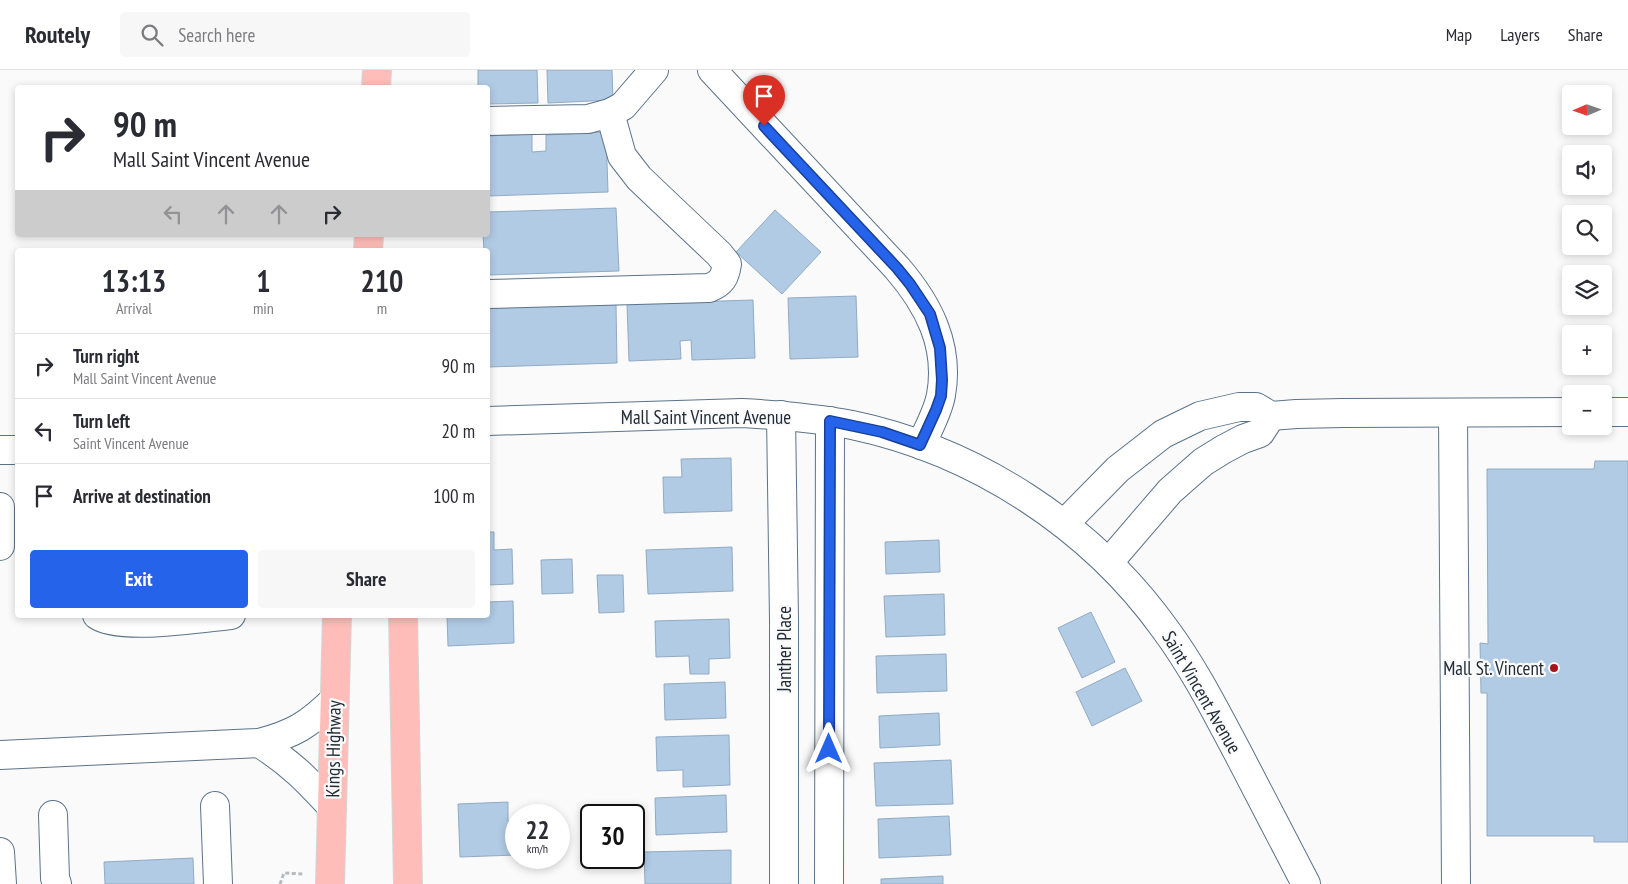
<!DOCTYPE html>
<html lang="en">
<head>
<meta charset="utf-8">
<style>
  :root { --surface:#fff; --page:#f7f7f7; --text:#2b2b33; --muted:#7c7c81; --line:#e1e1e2; --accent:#2563eb }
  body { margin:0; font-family:"PT Sans Narrow",sans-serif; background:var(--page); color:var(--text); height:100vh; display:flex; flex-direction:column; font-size:19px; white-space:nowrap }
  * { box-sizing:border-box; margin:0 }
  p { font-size:16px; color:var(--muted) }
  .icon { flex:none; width:28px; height:28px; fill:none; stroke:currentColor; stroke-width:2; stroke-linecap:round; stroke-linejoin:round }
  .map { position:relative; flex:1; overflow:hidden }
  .sheet { position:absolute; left:15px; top:178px; width:475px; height:370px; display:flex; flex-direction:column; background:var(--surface); border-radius:5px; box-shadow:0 2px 8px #0003 }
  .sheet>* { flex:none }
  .banner { position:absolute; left:15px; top:15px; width:475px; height:152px; border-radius:5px; box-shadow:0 2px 8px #0003; background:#fff; color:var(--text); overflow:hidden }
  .needle { width:32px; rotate:268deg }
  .fabs { position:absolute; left:1562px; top:15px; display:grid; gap:10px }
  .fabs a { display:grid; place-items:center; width:50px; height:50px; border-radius:5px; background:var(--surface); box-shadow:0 2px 8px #0003; font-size:25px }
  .speed { position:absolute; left:505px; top:734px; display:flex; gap:10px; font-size:25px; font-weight:700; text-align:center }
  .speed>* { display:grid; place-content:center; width:65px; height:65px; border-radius:50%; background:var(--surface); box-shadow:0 2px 8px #0003; line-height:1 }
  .speed small { font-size:12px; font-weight:400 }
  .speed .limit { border:2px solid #111; border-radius:8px; background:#fff; color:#111 }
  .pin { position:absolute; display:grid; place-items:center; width:42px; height:42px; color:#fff; margin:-51px -21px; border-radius:50% 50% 50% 0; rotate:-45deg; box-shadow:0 0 5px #0007 }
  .pin .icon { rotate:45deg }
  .me { position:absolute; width:55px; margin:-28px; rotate:0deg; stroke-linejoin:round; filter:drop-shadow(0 0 4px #0008) }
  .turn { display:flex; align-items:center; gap:18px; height:105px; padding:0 15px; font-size:22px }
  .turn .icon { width:65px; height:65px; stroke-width:2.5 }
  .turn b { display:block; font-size:35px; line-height:42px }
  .lanes { display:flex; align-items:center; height:48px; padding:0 15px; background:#0003; justify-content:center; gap:25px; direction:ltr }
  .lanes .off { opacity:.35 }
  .eta { display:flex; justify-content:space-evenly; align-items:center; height:85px; text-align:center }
  .eta b { font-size:30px; font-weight:800; line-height:35px }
  .primary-button { display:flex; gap:10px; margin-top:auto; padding:10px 15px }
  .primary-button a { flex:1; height:58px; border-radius:5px; background:var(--accent); color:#fff; font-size:20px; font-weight:800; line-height:58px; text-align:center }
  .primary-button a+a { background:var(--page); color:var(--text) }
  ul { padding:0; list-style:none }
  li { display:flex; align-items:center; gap:15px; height:65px; padding:0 15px; border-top:1px solid var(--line) }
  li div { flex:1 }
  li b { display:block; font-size:19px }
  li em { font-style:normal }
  header { display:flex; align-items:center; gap:30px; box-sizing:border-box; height:70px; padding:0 25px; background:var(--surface); border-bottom:1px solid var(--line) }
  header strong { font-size:24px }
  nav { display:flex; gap:28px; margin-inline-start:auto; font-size:18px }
  .search { width:350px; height:45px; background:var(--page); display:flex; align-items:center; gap:12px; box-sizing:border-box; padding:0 18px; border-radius:5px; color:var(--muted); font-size:19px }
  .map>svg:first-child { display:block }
  .building { fill:#b1cbe5; stroke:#91aac4 }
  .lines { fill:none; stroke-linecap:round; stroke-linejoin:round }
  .minor-casing { stroke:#5b738a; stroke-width:30 }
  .major-casing { stroke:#d3d5d7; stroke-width:30 }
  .path { stroke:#b8bbbe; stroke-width:3; stroke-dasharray:4 2.5; stroke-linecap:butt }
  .minor { stroke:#fff; stroke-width:28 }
  .major { stroke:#febdb8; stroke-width:28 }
  .route-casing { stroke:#184099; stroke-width:12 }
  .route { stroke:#2563eb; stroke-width:9 }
  .poi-dot { fill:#a9141c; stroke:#fafafa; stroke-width:2 }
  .labels { text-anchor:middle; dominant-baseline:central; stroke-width:4.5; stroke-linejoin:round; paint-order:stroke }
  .street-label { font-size:19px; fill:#222c36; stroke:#fafafa }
  .poi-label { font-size:19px; fill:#222c36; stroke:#fafafa; text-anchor:end }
</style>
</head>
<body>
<header>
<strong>Routely</strong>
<div class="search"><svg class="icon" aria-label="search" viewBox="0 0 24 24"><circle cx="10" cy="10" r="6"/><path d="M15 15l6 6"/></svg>Search here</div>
<nav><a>Map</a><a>Layers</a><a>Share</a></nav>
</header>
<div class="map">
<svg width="1628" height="814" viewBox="0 0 1628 814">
  <rect width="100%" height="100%" fill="#fafafa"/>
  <g class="building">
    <polygon points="478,0 537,0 538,33 488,34 488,18 478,18"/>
    <polygon points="547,0 612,0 613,30 548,33"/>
    <polygon points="606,62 608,122 488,126 488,66 532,64 532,82 546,81 546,65"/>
    <polygon points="616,138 619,201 488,205 488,180 484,180 483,165 488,165 488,142"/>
    <polygon points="775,140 821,182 782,224 736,182"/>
    <polygon points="856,226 858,287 790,289 788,228"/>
    <polygon points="753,230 755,288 692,290 691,270 680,271 681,289 629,291 627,234"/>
    <polygon points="616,234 617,293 488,297 488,237"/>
    <polygon points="731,388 732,441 664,443 663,407 682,407 681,389"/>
    <polygon points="1595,391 1628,391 1628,772 1594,772 1594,766 1487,766 1487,623 1481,623 1480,573 1488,574 1487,399 1594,399"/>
    <polygon points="488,462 494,462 494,480 512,479 513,514 488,515"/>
    <polygon points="939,470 940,502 886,504 885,472"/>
    <polygon points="732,477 733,521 648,524 646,480"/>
    <polygon points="572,489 573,523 542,524 541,490"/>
    <polygon points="597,505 623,505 624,542 599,543"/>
    <polygon points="944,524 945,565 886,567 884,526"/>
    <polygon points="513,531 514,573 448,576 447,545 488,545 488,532"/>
    <polygon points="1091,542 1115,592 1082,608 1058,558"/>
    <polygon points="729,549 730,588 709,589 709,604 690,604 689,586 656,587 655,551"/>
    <polygon points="946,584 947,621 877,623 876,586"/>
    <polygon points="1125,598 1142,631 1092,656 1076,622"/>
    <polygon points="725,612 726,648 665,650 664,614"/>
    <polygon points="939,643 940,675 880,678 879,646"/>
    <polygon points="729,665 730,715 683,717 683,700 657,701 656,667"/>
    <polygon points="951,690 953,734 876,736 874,693"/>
    <polygon points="726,725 727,762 656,765 655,728"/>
    <polygon points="508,732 508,751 516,751 516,785 460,787 458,734"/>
    <polygon points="949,746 951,785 879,788 878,749"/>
    <polygon points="731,780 731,814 645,814 644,782"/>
    <polygon points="193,788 194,814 105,814 104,792"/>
    <polygon points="943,806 943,814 881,814 881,809"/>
  </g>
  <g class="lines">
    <g class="minor-casing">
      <g id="minor">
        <path d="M712,0L897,198C928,234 950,275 941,325C938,342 928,359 921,375"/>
        <polyline points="488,51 588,49 610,43 623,36 654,0"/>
        <path d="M488,224L709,218C722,213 725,207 727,194L719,184L639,108L622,86L610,43"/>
        <polyline points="1604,342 1628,342"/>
        <polyline points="1453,343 1456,814"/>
        <polyline points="781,345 784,550 784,814"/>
        <path d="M488,351L742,343C779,345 816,348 852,355C976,381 1091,456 1165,559C1194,598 1216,642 1239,685C1261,728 1284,771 1306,814"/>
        <polyline points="0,380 18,380"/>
        <polyline points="0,437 0,476"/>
        <polyline points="1064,454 1118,399 1163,364 1200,346 1239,337 1256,337 1271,346 1296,344 1343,343 1571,342"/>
        <polyline points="1109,492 1170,421 1203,392 1224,379 1243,369 1260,363 1271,346"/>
        <path d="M97,545C119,561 201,548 231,545"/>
        <path d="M259,673C291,693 307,710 332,737"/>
        <path d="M0,685L259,673C294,664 308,655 334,630"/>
        <polyline points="215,736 218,814"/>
        <polyline points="53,745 55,808 57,814"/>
        <polyline points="0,782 2,814"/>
        <polyline points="829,814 830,351"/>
      </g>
    </g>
    <g class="major-casing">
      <g id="major">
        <polyline points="376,18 377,0"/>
        <polyline points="368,180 369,165"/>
        <polyline points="403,545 408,814"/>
        <polyline points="330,814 337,545"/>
      </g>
    </g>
    <polyline class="path" points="280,814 284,803 304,804"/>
    <use href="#minor" class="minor"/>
    <use href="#major" class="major"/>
  </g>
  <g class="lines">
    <g class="route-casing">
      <polyline id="route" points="764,56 897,198 910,214 930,244 940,278 942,310 941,326 936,340 920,375 882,362 830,351 829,679"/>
    </g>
    <use href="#route" class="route"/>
  </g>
  <circle class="poi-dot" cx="1554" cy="598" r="5"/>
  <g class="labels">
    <g class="street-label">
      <text x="706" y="347">Mall Saint Vincent Avenue</text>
      <text transform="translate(784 579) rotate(-90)">Janther Place</text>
      <text transform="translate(1202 622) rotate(60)">Saint Vincent Avenue</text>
      <text transform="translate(333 679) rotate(-89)">Kings Highway</text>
    </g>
    <g class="poi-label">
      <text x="1544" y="598">Mall St. Vincent</text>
    </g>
  </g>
</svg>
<div class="fabs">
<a><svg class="needle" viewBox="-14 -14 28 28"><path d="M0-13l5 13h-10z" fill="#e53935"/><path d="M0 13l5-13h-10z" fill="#7c7c81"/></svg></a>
<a><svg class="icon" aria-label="sound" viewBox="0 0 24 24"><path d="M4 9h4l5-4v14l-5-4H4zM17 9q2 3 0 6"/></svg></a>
<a><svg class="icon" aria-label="search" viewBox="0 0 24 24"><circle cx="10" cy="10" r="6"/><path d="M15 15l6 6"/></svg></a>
<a><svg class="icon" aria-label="layers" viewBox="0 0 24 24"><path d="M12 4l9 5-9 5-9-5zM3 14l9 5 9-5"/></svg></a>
<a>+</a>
<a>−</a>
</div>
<div class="speed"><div>22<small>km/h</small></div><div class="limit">30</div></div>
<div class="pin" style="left:764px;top:56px;background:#d93025"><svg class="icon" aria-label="arrive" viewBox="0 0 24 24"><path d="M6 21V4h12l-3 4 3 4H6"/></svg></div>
<svg class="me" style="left:829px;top:679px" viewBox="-20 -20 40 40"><path d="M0-17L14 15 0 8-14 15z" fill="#2563eb" stroke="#fff" stroke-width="4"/></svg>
<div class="banner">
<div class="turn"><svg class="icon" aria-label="right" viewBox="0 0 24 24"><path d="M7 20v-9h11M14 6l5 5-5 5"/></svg><div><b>90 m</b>Mall Saint Vincent Avenue</div></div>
<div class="lanes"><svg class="icon off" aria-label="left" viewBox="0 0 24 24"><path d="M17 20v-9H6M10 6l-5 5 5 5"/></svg><svg class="icon off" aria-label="ahead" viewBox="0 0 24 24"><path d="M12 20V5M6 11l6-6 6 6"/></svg><svg class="icon off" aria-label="ahead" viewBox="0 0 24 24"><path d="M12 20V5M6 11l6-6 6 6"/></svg><svg class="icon" aria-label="right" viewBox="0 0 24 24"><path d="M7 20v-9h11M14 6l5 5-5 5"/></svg></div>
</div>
<section class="sheet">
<div class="eta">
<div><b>13:13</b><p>Arrival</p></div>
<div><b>1</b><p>min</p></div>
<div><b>210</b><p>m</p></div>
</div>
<ul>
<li><svg class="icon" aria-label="right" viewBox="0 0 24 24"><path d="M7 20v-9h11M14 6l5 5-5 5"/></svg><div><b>Turn right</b><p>Mall Saint Vincent Avenue</p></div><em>90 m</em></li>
<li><svg class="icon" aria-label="left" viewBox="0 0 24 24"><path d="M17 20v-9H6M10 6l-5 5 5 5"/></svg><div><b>Turn left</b><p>Saint Vincent Avenue</p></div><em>20 m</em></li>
<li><svg class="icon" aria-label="arrive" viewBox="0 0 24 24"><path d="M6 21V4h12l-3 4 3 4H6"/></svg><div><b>Arrive at destination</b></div><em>100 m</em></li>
</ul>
<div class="primary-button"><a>Exit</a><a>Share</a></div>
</section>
</div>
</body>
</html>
